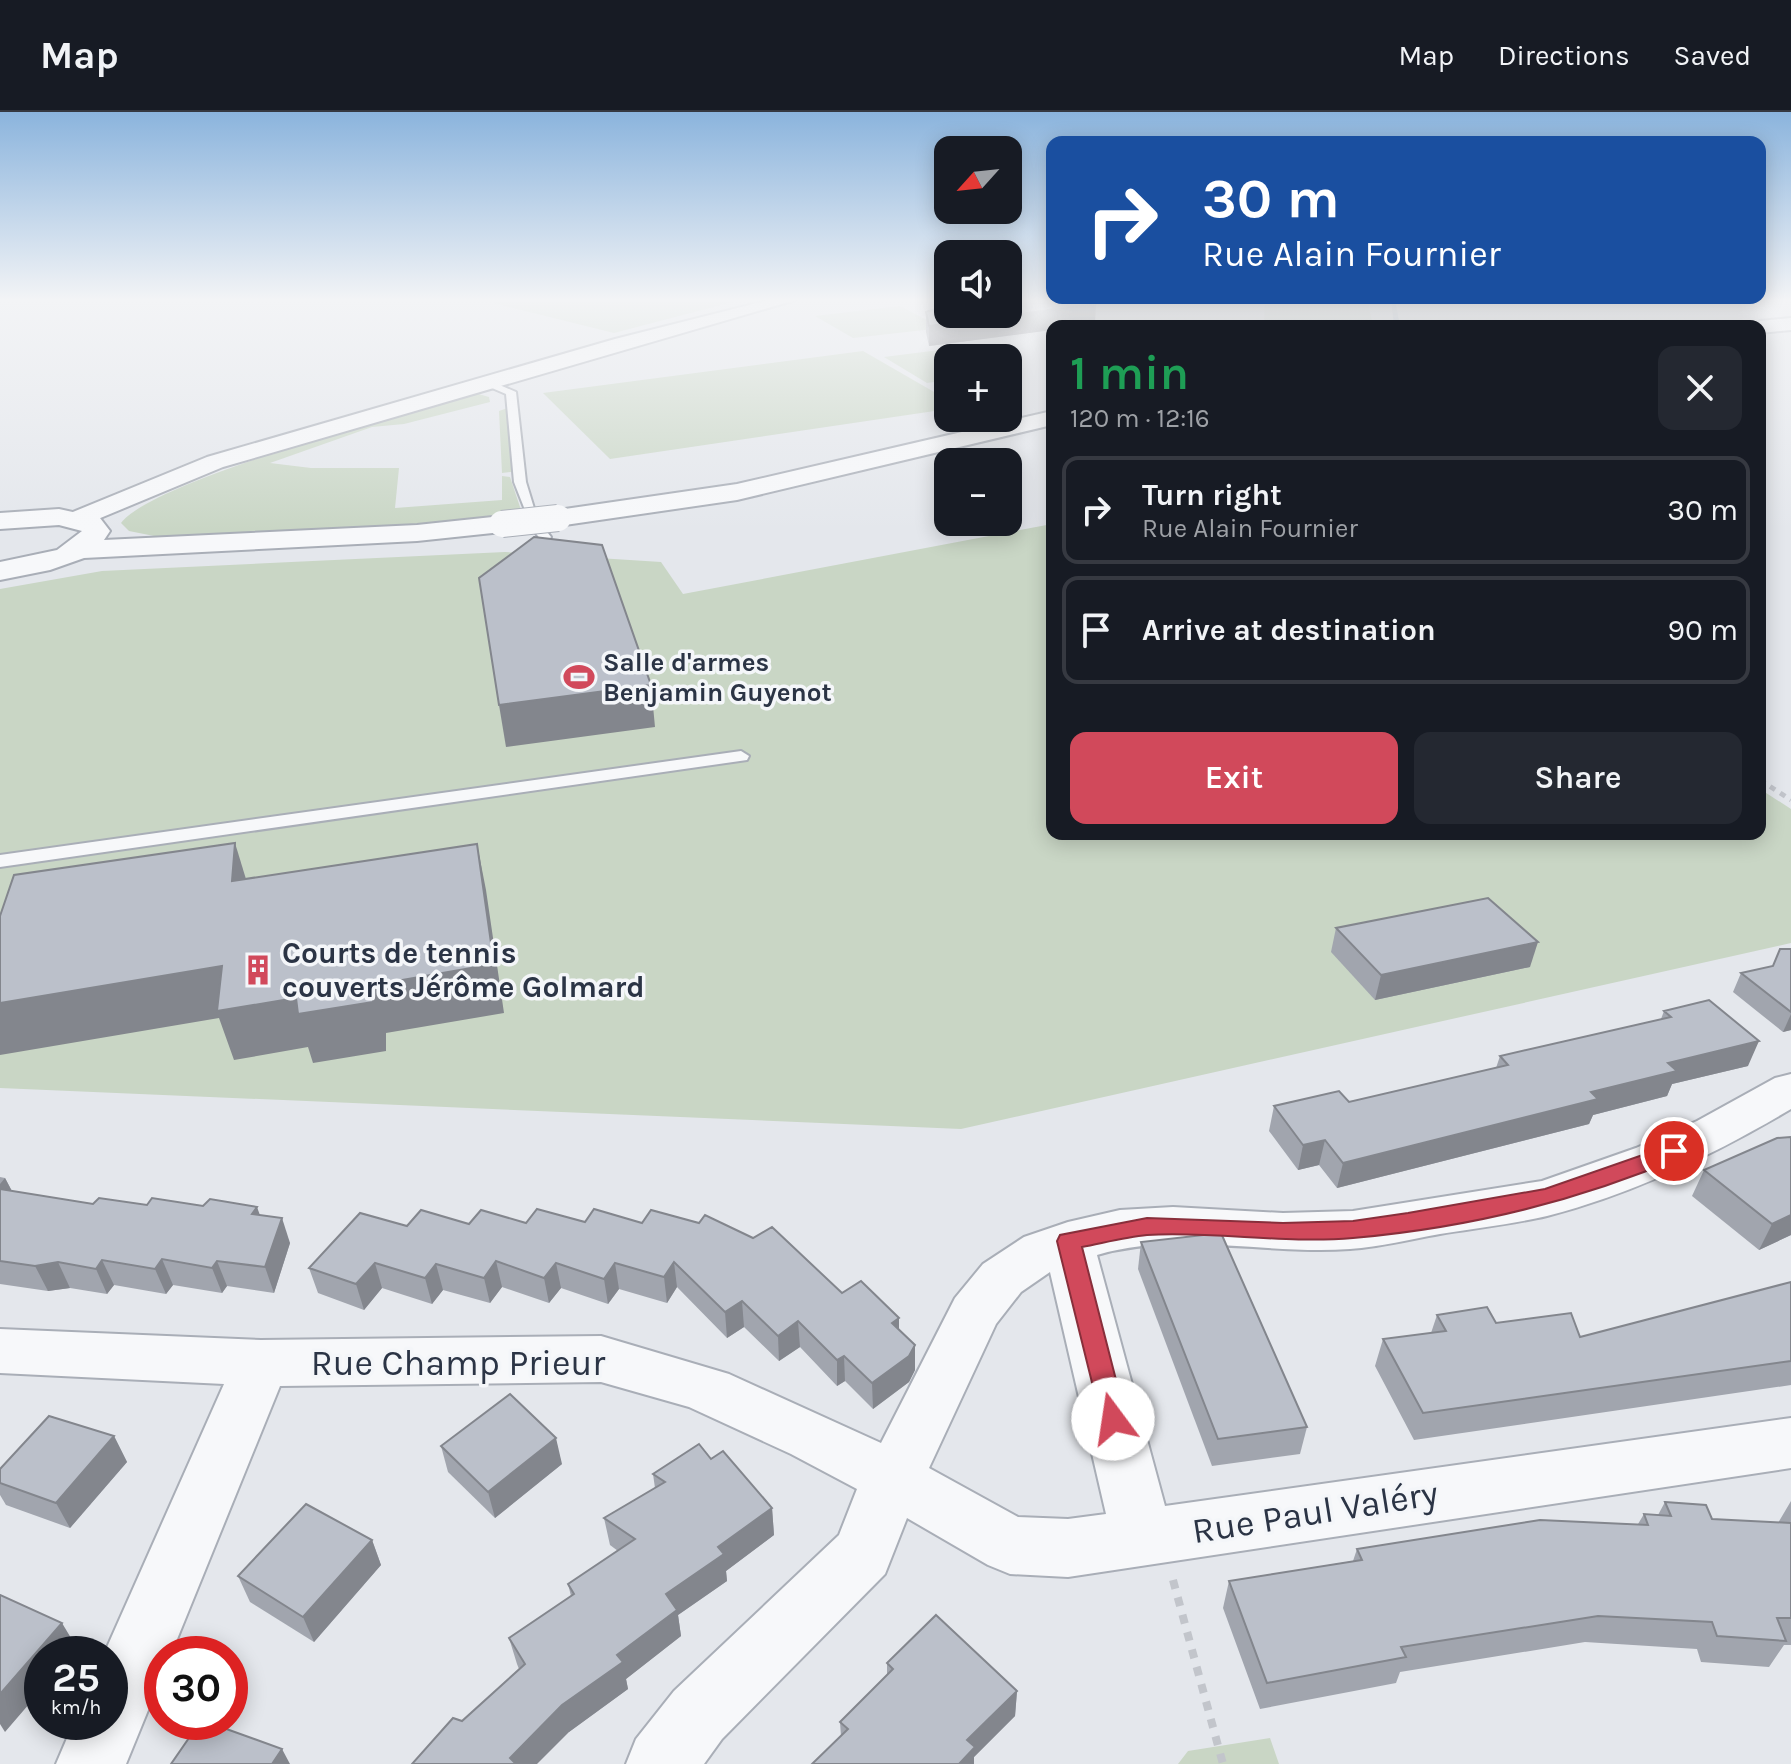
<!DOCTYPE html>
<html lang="en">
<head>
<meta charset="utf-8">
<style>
  :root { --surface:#171b24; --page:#242831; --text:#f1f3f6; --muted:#9ea1a6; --line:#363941; --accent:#d1495b }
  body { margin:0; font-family:Karla,sans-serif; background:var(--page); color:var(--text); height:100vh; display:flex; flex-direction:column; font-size:30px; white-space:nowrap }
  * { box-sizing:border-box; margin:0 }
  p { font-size:26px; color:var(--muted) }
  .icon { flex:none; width:44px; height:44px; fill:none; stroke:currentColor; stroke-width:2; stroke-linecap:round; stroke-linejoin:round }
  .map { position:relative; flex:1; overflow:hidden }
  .panel { position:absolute; left:1046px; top:208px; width:720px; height:520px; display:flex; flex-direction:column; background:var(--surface); border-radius:16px; box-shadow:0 4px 20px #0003 }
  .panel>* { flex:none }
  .banner { position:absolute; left:1046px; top:24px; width:720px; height:168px; border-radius:16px; box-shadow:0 4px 20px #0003; background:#1a4fa0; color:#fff; overflow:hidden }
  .needle { width:52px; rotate:243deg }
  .buttons { position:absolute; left:934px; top:24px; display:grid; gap:16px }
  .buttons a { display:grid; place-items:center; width:88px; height:88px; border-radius:16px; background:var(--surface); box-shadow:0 4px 20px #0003; font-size:40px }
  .speed { position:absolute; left:24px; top:1524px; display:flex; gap:16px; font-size:40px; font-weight:700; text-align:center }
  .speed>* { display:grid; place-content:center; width:104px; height:104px; border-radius:50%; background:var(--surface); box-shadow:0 4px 20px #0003; line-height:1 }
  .speed small { font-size:20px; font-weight:400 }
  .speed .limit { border:12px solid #d22; background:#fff; color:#111 }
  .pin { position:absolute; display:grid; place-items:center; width:68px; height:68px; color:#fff; margin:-34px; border:4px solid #fff; border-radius:50%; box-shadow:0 2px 8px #0007 }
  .me { position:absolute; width:88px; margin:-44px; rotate:346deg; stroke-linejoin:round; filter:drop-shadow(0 0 6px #0008) }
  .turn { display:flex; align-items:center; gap:28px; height:168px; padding:0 24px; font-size:36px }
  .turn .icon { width:104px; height:104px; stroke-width:2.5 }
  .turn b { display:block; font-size:56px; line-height:68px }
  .round { display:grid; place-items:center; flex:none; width:84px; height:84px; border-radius:16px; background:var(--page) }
  .head { display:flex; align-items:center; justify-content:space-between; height:136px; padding:0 24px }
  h1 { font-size:48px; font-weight:600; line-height:60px; color:#1e9e55 }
  .primary-button { display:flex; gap:16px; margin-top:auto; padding:16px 24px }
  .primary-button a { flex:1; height:92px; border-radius:16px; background:var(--accent); color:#fff; font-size:32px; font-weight:600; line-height:92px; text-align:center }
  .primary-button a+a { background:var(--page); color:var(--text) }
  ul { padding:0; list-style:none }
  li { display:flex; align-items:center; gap:24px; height:108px; margin:0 16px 12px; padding:0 8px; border:4px solid var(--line); border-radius:16px }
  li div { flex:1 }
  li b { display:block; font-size:30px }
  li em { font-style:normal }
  header { display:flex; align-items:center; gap:48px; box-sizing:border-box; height:112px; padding:0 40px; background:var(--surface); border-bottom:2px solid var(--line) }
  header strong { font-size:38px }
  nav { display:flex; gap:44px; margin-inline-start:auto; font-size:28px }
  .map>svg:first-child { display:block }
  .green { fill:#c9d6c5 }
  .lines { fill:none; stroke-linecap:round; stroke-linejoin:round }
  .stream { fill:#9fb4cc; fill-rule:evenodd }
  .service-casing { stroke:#a9aeb7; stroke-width:4 }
  .minor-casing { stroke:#a9aeb7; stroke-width:4 }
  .tertiary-casing { stroke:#a9aeb7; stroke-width:4 }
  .path-far1 { stroke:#c2c5cb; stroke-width:5; stroke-dasharray:6 6; stroke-linecap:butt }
  .path { stroke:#c2c5cb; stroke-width:8; stroke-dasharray:9 9; stroke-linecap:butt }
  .service { fill:#f7f8fa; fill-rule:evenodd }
  .minor { fill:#f7f8fa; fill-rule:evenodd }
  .tertiary { fill:#f7f8fa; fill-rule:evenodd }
  .tertiary-bridge-casing { stroke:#a9aeb7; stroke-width:28; stroke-linecap:butt }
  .tertiary-bridge { stroke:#f7f8fa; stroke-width:26 }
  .wall { fill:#a1a5ae }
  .shaded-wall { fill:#83868d }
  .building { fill:#bbc0ca; stroke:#83868d; stroke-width:2 }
  .route { fill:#d1495b; stroke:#882f3b; stroke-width:2 }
  .labels { text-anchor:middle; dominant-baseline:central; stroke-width:7; stroke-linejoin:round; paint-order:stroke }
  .far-poi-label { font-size:26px; font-weight:bold; fill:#2b3445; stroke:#f4f6f9; text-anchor:start }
  .poi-label { font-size:30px; font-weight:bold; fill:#2b3445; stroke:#f4f6f9; text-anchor:start }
  .near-street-label { font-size:36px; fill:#2b3445; stroke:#f4f6f9 }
</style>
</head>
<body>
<header>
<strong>Map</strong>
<nav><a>Map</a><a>Directions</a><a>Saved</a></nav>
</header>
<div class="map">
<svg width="1791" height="1652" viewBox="0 0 1791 1652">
  <rect width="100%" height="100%" fill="#e4e7ec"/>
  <g class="green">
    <polygon points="511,187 744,187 614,221 493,191"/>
    <polygon points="1265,187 1368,190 1373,214 1264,214"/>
    <polygon points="900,194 942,216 853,226 815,204"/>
    <polygon points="971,234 994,246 948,246 948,268 927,271 884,245"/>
    <polygon points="863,239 948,288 948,297 610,347 543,281"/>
    <path d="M475,281L489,285L490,290L404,312L372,315L270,351L311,356H399L395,396L502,388V364L510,365L523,404L469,411L223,424H154L129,419L121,411C153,368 411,300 475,281Z"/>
    <polygon points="511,295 520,359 502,361 499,299"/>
    <polygon points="1052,412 1052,722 1760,722 1760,677 1791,697 1791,831 961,1017 0,976 0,477 102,459 505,440 661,450 683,482"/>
    <polygon points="1270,1626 1279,1652 1178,1652 1188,1639"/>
  </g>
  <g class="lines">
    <polygon class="stream" points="1391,187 1395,187 1400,214 1394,214"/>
    <g class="service-casing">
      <g id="service">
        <polygon points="488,268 516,280 526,370 537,406 527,403 514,370 506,282 485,273"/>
        <polygon points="533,412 541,412 551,425 549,428 541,428 531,415"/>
        <polygon points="741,639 749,644 747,648 0,755 0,743"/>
      </g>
    </g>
    <g class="minor-casing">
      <g id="minor">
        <polygon points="773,187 799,187 223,355 86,412 68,412 65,407 68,402 207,345 615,227"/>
        <path d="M1791,962V997C1715,1042 1633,1082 1547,1104C1513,1112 1476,1116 1440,1122C1411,1127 1380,1135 1350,1137C1267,1143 1178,1119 1097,1143L1165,1394L1791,1306V1356L1068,1465L1010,1462L988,1453L907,1406L885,1462L722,1627L704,1652H626L636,1627L674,1579L839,1423L857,1377L791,1342L689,1295L601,1270L280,1274L171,1542H162V1564L126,1652H56L74,1610H110V1542H104L224,1272L0,1261V1217L261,1228L601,1224L729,1262L881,1331L955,1186L983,1152L1024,1125L1068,1110L1120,1098L1173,1095L1283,1101L1353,1099L1542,1069L1636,1036L1697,1009L1775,966ZM1050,1160L1106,1402L1068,1407L1018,1405L929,1356L996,1212L1021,1180Z"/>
      </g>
    </g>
    <g class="tertiary-casing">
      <g id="tertiary">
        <polygon points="1791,206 1791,218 1760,221 1760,214 1751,214 1760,209"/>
        <polygon points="1052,299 1052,313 737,388 558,414 548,412 545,406 548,400 558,398 737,372"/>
        <polygon points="59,397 100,406 110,419 104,428 417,413 502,404 512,406 516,412 512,418 502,420 417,429 84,446 50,458 0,468 0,450 57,438 82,419 59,413 0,417 0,401"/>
      </g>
    </g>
    <polyline class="path-far1" points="1760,668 1791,688"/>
    <polyline class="path" points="1173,1468 1223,1652"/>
    <use href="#service" class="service"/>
    <use href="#minor" class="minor"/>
    <use href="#tertiary" class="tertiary"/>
    <g class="tertiary-bridge-casing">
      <polyline id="tertiary-bridge" points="502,412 558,406"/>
    </g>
    <use href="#tertiary-bridge" class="tertiary-bridge"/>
  </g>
  <g class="wall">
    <polygon points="926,200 1095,212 929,234 926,220"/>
    <polygon points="1336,816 1530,855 1375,888 1331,840"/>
    <polygon points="1791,837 1791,918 1783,920 1733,880 1741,861 1772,854"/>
    <polygon points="1664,899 1748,954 1672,972 1667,984 1593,1003 1589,1012 1337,1076 1319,1053 1298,1058 1269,1019 1274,994 1349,990 1496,956 1500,944 1661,907"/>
    <polygon points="1791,1025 1791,1123 1759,1138 1692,1084 1704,1058"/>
    <polygon points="0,1065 5,1066 12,1079 93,1092 147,1093 260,1103 290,1131 274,1181 227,1174 222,1181 173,1173 166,1182 114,1173 107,1182 70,1176 48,1179 0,1172"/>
    <polygon points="526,1111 842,1181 899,1206 899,1219 915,1233 915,1258 909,1270 873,1297 845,1269 837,1274 800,1235 779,1249 744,1215 727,1226 677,1175 667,1191 619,1177 608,1192 561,1176 549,1191 502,1175 490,1191 443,1178 432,1192 382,1176 364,1198 318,1181 309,1156 407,1114"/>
    <polygon points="1141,1130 1307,1315 1300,1342 1212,1354 1138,1157"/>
    <polygon points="1791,1170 1791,1273 1414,1328 1375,1254 1383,1227 1431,1221 1437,1203 1580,1225"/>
    <polygon points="114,1324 127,1350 70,1416 6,1393 0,1383 0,1357"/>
    <polygon points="441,1334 562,1352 495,1406 448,1360"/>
    <polygon points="711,1347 772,1396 774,1423 726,1459 727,1469 678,1503 681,1524 626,1567 628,1577 569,1620 462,1609 519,1557 517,1552 509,1526 571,1484 568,1472 618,1439 610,1433 604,1406 655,1376 653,1362"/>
    <polygon points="1791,1389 1791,1533 1784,1533 1769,1555 1701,1550 1697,1537 1585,1530 1400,1560 1396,1571 1260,1597 1223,1496 1229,1469 1353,1449 1357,1437 1638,1412 1644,1402 1658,1403 1665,1390 1712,1407 1778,1411"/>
    <polygon points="372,1428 381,1453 314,1530 250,1490 238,1464"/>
    <polygon points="887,1551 1017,1579 1015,1604 974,1645 841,1624 840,1610 887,1563"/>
  </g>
  <g class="shaded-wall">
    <polygon points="1096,192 1095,212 1080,214 1052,214 1052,218 929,234 929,214"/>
    <polygon points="651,573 655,615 506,635 499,593"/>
    <polygon points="235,731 249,777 232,769"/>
    <polygon points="477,732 486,778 504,901 386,921 386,939 313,951 308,935 234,948 219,906 0,943 0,891 222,854 373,873"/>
    <polygon points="1538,830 1530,855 1375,888 1381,863"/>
    <polygon points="1791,902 1791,918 1783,920"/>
    <polygon points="1759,929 1748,954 1672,972 1667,984 1593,1003 1589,1012 1337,1076 1343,1051 1591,980 1668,951"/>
    <polygon points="1325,1028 1319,1053 1298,1058 1303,1033"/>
    <polygon points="5,1066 18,1091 0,1086 0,1072"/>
    <polygon points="257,1095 266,1120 252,1102"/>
    <polygon points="1791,1103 1791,1123 1759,1138 1772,1112"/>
    <polygon points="282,1106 290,1131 274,1181 265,1155"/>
    <polygon points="162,1147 173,1173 166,1182 155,1157"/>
    <polygon points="102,1148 114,1173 107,1182 96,1157"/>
    <polygon points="217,1149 227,1174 222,1181 212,1156"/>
    <polygon points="496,1149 502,1175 490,1191 484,1166"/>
    <polygon points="58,1150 70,1176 48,1179 35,1154"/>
    <polygon points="674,1150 677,1175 667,1191 664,1165"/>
    <polygon points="375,1151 382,1176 364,1198 356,1172"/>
    <polygon points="556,1151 561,1176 549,1191 544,1166"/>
    <polygon points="615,1151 619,1177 608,1192 604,1167"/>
    <polygon points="436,1152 443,1178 432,1192 425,1166"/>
    <polygon points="742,1189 744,1215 727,1226 725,1200"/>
    <polygon points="899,1206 899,1232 892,1211"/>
    <polygon points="798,1209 800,1235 779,1249 778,1224"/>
    <polygon points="915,1233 915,1258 909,1270 873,1297 872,1271"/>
    <polygon points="844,1244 845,1269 837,1274 837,1248"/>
    <polygon points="114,1324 127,1350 70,1416 56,1391"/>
    <polygon points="556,1326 562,1352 495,1406 488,1380"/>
    <polygon points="772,1396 774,1423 726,1459 727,1469 678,1503 681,1524 626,1567 628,1577 569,1620 537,1652 512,1652 510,1646 562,1593 617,1543 666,1482 718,1435"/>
    <polygon points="372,1428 381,1453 314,1530 303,1505"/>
    <polygon points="62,1511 77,1536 72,1542 42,1542 42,1577 5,1620 0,1612 0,1582"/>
    <polygon points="1017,1579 1015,1604 974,1645 974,1652 959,1652 967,1628"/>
    <polygon points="282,1637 290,1652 272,1652"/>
  </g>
  <g class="building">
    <polygon points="1008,187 1096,187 1096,192 929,214 926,200 948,193 948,202 1008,202"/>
    <polygon points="534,425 602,433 651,573 499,593 479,466"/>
    <polygon points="235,731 232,769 477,732 494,852 373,873 373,890 298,902 296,886 217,899 222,854 0,891 0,804 14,763"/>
    <polygon points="1488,786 1538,830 1381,863 1336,816"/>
    <polygon points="1780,837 1791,837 1791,900 1741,861 1773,854"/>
    <polygon points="1709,888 1759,929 1668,951 1677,959 1591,980 1598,987 1343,1051 1325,1028 1303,1033 1274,994 1339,979 1349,990 1508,953 1500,944 1671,905 1664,899"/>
    <polygon points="1791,1025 1791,1103 1772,1112 1704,1058 1777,1026"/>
    <polygon points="0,1077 93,1092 99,1086 147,1093 152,1086 203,1094 210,1087 257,1095 252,1102 282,1106 265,1155 217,1149 212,1156 162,1147 155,1157 102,1148 96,1157 58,1150 35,1154 0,1149"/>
    <polygon points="537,1097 585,1110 594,1097 642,1111 651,1098 699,1111 705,1103 753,1126 772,1115 842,1181 861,1169 899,1206 892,1211 915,1233 909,1244 872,1271 844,1244 837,1248 798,1209 778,1224 742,1189 725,1200 674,1150 664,1165 615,1151 604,1167 556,1151 544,1166 496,1149 484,1166 436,1152 425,1166 375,1151 356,1172 309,1156 360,1101 407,1114 421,1098 469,1112 481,1098 526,1111"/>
    <polygon points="1221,1121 1307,1315 1218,1327 1141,1130"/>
    <polygon points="1791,1170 1791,1249 1423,1301 1383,1227 1446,1219 1437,1203 1487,1195 1496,1211 1571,1201 1580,1225"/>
    <polygon points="510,1282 556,1326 488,1380 441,1334"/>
    <polygon points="49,1304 114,1324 56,1391 0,1371 0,1357"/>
    <polygon points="699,1332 711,1347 723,1339 772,1396 718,1435 724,1442 666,1482 677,1498 617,1543 623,1550 562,1593 510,1646 516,1652 412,1652 453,1606 462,1609 525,1552 509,1526 574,1482 568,1472 635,1427 604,1406 665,1370 653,1362"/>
    <polygon points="1665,1390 1706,1393 1712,1407 1791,1411 1791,1506 1777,1506 1786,1529 1717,1524 1712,1510 1598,1504 1401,1535 1406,1545 1267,1571 1229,1469 1362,1448 1357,1437 1540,1408 1648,1413 1644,1402 1671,1404"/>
    <polygon points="306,1392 372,1428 303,1505 238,1464"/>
    <polygon points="0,1483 62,1511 0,1582"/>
    <polygon points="936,1503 1017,1579 967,1628 975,1635 959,1652 812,1652 848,1617 840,1610 893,1557 887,1551"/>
    <polygon points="200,1610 207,1610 282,1637 272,1652 171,1652"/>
  </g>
  <linearGradient id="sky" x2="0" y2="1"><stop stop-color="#8bb4dd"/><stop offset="0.45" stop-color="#f3f4f6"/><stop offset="1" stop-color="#f3f4f6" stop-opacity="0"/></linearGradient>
  <rect width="1791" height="418" fill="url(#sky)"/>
  <path class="route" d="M1674,1032L1681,1034L1684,1039L1681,1045C1578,1089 1466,1116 1353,1126C1284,1132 1216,1119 1147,1123C1126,1125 1103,1131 1082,1135L1126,1307L1122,1315L1113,1319L1103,1315L1057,1129L1060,1123L1147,1106L1283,1111L1353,1109L1408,1101L1545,1077Z"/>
  <defs>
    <g id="stadium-bare" transform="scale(2.4)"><path d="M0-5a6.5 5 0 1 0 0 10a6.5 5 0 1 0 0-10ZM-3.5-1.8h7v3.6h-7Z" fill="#d1495b" stroke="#f4f6f9" stroke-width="2.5" paint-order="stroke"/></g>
    <g id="building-bare" transform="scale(2.4)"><path d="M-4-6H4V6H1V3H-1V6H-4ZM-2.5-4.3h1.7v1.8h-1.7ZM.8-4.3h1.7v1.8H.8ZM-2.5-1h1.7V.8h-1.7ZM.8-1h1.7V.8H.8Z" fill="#d1495b" stroke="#f4f6f9" stroke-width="2.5" paint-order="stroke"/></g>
  </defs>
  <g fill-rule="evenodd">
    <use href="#stadium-bare" x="579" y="565"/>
    <use href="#building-bare" x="258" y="858"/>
  </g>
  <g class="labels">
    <g class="far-poi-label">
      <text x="603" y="550">Salle d'armes<tspan x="603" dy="30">Benjamin Guyenot</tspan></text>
    </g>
    <g class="poi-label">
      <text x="282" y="841">Courts de tennis<tspan x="282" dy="34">couverts Jérôme Golmard</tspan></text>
    </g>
    <g class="near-street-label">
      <text x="458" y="1251">Rue Champ Prieur</text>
      <text transform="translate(1315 1400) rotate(-9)">Rue Paul Valéry</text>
    </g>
  </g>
</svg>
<div class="buttons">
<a><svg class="needle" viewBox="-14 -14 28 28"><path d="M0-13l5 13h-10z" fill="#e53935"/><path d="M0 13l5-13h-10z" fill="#9ea1a6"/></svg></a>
<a><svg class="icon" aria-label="sound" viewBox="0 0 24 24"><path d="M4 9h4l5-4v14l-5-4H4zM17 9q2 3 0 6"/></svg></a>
<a>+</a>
<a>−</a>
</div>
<div class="speed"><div>25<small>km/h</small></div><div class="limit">30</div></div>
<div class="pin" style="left:1674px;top:1039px;background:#d93025"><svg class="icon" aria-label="arrive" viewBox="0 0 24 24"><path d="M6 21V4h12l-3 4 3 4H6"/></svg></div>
<svg class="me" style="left:1113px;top:1307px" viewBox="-20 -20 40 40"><circle r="19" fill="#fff"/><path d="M0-13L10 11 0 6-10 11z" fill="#d1495b"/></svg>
<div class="banner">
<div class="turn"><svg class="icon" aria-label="right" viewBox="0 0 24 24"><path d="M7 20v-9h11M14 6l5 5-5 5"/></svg><div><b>30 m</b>Rue Alain Fournier</div></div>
</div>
<section class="panel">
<div class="head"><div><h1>1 min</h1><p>120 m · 12:16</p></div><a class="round"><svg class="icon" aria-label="close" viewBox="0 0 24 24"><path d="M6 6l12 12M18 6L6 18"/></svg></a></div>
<ul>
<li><svg class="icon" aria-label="right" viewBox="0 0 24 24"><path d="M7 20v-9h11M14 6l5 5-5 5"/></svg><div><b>Turn right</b><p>Rue Alain Fournier</p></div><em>30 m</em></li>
<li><svg class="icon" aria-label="arrive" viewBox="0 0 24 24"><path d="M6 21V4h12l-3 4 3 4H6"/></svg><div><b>Arrive at destination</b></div><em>90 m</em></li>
</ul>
<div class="primary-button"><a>Exit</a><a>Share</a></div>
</section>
</div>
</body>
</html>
